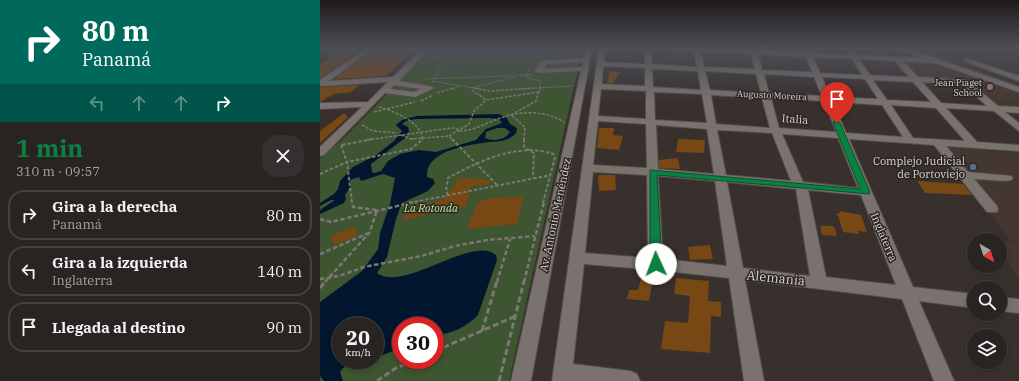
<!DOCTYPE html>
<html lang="es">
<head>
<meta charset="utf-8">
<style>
  :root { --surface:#292422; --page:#35302f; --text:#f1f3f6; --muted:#a5a4a5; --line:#454140; --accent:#0b8043 }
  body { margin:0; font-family:"IBM Plex Serif",serif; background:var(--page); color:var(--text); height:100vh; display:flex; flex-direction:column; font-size:15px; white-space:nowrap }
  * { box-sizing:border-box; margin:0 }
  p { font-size:13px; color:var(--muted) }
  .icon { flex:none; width:22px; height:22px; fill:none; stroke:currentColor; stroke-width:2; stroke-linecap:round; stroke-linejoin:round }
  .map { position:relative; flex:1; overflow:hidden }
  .side { display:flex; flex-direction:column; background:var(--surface); width:320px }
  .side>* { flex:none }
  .hud { background:#00695c; color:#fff; overflow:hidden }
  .needle { width:26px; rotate:141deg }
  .fabs { position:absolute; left:647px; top:233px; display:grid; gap:8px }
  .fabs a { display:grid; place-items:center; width:40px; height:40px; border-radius:50%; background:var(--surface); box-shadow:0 2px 6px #0003,0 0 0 1px var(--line); font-size:20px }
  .speed { position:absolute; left:12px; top:317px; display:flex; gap:8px; font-size:20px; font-weight:700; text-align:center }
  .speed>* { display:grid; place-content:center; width:52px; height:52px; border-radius:50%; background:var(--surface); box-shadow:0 2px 6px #0003,0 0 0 1px var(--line); line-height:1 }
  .speed small { font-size:10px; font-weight:400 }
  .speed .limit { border:6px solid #d22; background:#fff; color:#111 }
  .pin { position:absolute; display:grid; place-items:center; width:34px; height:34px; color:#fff; margin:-41px -17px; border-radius:50% 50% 50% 0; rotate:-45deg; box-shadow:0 0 4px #0007 }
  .pin .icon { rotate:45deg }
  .me { position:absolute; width:44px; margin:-22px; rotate:358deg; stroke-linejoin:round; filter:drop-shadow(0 0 3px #0008) }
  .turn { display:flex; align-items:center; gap:14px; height:84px; padding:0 16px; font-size:18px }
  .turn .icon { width:52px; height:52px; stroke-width:2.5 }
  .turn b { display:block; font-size:28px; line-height:34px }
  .lanes { display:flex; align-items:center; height:38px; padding:0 16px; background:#0003; justify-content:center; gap:20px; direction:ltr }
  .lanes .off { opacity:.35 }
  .round { display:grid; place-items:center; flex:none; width:42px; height:42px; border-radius:16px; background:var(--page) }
  .summary { display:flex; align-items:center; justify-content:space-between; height:68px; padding:0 16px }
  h1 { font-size:24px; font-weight:700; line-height:30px; color:var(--accent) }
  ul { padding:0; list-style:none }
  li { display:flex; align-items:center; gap:12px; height:50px; margin:0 8px 6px; padding:0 8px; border:2px solid var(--line); border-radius:16px }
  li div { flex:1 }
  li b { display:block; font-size:15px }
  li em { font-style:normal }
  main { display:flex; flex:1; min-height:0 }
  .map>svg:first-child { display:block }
  .built { fill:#443731 }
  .green { fill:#3d5530; fill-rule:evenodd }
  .water { fill:#02172f; fill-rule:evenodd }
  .building { fill:#774714 }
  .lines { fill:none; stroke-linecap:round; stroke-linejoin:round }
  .minor-casing { stroke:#534d4b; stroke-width:2 }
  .path-far4 { stroke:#7d7774; stroke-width:1; stroke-dasharray:2.5 1; stroke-linecap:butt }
  .path-far3 { stroke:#7d7774; stroke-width:1.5; stroke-dasharray:3 1.5; stroke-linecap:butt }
  .path-far2 { stroke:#7d7774; stroke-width:2; stroke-dasharray:3.5 2; stroke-linecap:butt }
  .path-far1 { stroke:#7d7774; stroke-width:2.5; stroke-dasharray:4.5 2.5; stroke-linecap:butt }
  .path { stroke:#7d7774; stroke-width:3; stroke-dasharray:6 3; stroke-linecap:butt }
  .minor { fill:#7a726e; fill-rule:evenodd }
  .route { fill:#0b8043; stroke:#07532c }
  .education-dot { fill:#8d6e63; stroke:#2d2623; stroke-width:1.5 }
  .service-dot { fill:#5c6f8a; stroke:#2d2623; stroke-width:1.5 }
  .labels { text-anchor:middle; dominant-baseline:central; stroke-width:3; stroke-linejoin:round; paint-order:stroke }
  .far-poi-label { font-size:9px; fill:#d9d4d2; stroke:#2d2623; text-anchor:end }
  .far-street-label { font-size:9px; fill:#d9d4d2; stroke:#2d2623 }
  .street-label { font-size:11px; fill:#d9d4d2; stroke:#2d2623 }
  .poi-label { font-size:11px; fill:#d9d4d2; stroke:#2d2623; text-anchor:end }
  .park-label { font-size:11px; font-style:italic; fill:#b9ed9b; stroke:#2d2623 }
  .near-street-label { font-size:13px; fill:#d9d4d2; stroke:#2d2623 }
</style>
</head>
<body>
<main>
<section class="side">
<div class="hud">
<div class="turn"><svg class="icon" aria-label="right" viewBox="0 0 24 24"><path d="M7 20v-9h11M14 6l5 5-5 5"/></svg><div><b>80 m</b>Panamá</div></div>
<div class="lanes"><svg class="icon off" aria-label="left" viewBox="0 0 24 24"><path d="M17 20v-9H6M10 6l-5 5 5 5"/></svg><svg class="icon off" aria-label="ahead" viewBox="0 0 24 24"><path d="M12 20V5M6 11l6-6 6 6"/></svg><svg class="icon off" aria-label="ahead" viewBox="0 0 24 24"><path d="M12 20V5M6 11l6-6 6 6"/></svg><svg class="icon" aria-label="right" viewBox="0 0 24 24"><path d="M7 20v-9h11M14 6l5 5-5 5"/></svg></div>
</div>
<div class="summary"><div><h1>1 min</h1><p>310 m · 09:57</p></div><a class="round"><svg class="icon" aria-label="close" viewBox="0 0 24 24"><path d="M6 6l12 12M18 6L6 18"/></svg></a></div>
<ul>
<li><svg class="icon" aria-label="right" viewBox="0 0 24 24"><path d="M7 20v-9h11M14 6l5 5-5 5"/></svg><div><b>Gira a la derecha</b><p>Panamá</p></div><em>80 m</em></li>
<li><svg class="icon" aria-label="left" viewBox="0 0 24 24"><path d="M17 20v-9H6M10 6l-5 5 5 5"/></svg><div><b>Gira a la izquierda</b><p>Inglaterra</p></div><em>140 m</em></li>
<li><svg class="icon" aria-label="arrive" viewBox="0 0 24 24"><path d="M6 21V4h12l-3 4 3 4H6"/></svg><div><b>Llegada al destino</b></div><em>90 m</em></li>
</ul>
</section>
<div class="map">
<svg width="699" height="381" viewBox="0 0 699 381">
  <rect width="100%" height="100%" fill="#37302d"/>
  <g class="built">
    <polygon points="583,61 619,63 699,92 699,108 679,107 648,82 598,77"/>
    <polygon points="618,146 699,153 699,188 696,188 699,191 699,242 691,241"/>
    <polygon points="680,241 699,243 699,279 680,252"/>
  </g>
  <path class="green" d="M112,48H228V51L262,50L189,381H0V158L21,141ZM21,326H55V360H21ZM81,326H115V360H81Z"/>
  <path class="water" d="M178,114L186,117L190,124L197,128L196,133C186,144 175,140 162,143C143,146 105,152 107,177L113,179L115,183L108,191L82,203L76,219L67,257L57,273C84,293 153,234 176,255L177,260L158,315C147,327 131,334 115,335V326H81V348L55,358V326H21V360H46C37,362 25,363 20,372L23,381H4L0,376V302L42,271L58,249L60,233L70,204L75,178L63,174L41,181L39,177L30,180L31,186L25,195L26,199L24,203L0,214V210L15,200H11L0,206V203L14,194L18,189L20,181L33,167L56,155L74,141L82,131L76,125L82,120L97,116ZM169,118L179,119L182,123L166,129L156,140L116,152L99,150L80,154L68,161L61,171L54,173L52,172L51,164L85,138L89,131L88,127L82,124L86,121L96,119ZM177,128H185L190,132C185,140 173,142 165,138L166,132Z"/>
  <g class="building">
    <polygon points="26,48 44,48 0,78 0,64 13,57 8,57"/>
    <polygon points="56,48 96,48 66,76 14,79"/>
    <polygon points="290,71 301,72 293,83 287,83"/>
    <polygon points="39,85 31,92 14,94 0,102 0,87"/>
    <polygon points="24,113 28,117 0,143 0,131"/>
    <polygon points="279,128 294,128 293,135 303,136 299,150 277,148"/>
    <polygon points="358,139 385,140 384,153 356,152"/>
    <polygon points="358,158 360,169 339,168 339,160"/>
    <polygon points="280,175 295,175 296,190 279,191 278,176"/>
    <polygon points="146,178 170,180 170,184 151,186 146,207 136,209 137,206 83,221 86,208 122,200 136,184 135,180"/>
    <polygon points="597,181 643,184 652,195 605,193"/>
    <polygon points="203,196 197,224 147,229 158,202 172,198"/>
    <polygon points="520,211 541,215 547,232 538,231 539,234 523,232 517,213 520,213"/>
    <polygon points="34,226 37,236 14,245 11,236"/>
    <polygon points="500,226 514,226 517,236 502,235"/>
    <polygon points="390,245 393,259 370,260 368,247"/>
    <polygon points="321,278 333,279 329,301 307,299 309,290 318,290"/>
    <polygon points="356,278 389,281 388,301 401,302 401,317 391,316 390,353 341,349 345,321 368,323 370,296 354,294"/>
  </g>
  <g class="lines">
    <g class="minor-casing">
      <g id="minor">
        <path d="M47,48H55L9,81L73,77L103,48H110L79,81L110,86L114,88L95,97L65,93L4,155L0,156V147L42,107L0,109V103L48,102L68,82L0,86V80ZM74,85L101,89L94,92L70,89Z"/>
        <path d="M266,48H272L211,381H191L261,71L219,73L215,71L221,61L264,58ZM263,62L262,67L224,69L226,64Z"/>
        <path d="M279,48H285L284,62L325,64V48H331L332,64L377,67L374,51L339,48L430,50V48H436L437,50L485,53L483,48H489L491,53L529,55L525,48H531L536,55L602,58L577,48H587L699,87V92L615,63L583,61L598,77L647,80L678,106L699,107V113L685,112L699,123V131L674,111L626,108L657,142L699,145V151L626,146L648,172L691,176L693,178L691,180L687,181L654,179L677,206L678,209L677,212H667L614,145L529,139L593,287L654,294V308L599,301L634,381H614L582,299L425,280L444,381H424L409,278L336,270L264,264L253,364L310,371L317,374L320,381H232ZM381,52L431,54L435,69L384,67ZM438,54L486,57L492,72L442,70ZM493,57L532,59L542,75L500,73ZM539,59L575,61L589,77L550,75ZM283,66L325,68V86L282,84ZM332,69L378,71L381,90L333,87ZM385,71L436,74L441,93L390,90ZM444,74L494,77L502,96L449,93ZM502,77L545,79L558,99L510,97ZM553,80L593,82L611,102L567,100ZM602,82L642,84L667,106L621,103ZM281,89L326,91V119L278,116ZM334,92L382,94L387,123L335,120ZM391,95L442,98L450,128L396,124ZM451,98L504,101L516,132L459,128ZM513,102L562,105L583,137L526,133ZM571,105L616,108L645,141L593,138ZM278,121L326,124L327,168L273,165ZM336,125L387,129L394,174L338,169ZM397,130L452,133L471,181L406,175ZM462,134L518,138L538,188L483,182ZM273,172L327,175L328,258L265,253ZM338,176L395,181L407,266L343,259ZM407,182L476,189L490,276L423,268ZM488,190L541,195L576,285L506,277Z"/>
        <polygon points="646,58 699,76 699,81 644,61 644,59"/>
        <polygon points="680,297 699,299 699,313 680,311"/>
      </g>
    </g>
    <g class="path-far4">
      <polyline points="219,48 216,57 219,57"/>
      <polyline points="134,51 145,48"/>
      <polyline points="152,51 156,48"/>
      <polyline points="112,53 145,52"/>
      <polyline points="109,57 120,54"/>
      <polyline points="105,61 152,51 219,49"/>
      <polyline points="211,67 205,77 220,81 220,89"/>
      <polyline points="115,78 124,57"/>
      <polyline points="105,79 213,75"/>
      <polyline points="112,81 160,89"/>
      <polyline points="151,88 195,77"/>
      <polyline points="131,89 139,87"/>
      <polyline points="198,89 252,86"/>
    </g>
    <g class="path-far3">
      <polyline points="154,88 170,91 215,88"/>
      <polyline points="152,90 166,100 219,92"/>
      <polyline points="117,93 134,88"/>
      <polyline points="101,101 113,95"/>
      <path d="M59,107C72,110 105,124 102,140"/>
      <polyline points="54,112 95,102"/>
      <polyline points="42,125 53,131 77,133"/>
      <polyline points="81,135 91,139 129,136 133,140"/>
      <polyline points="129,136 149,124 154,111 166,100"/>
      <path d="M47,140L131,128H136L139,131C153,131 162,125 175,120C197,111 223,109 244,122"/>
      <polyline points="204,140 205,127 191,115 216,101 220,88"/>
    </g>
    <g class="path-far2">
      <polyline points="91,139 93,139"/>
      <polyline points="132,139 178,186"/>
      <polyline points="204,139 204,147 214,153 213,178"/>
      <polyline points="21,145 27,162 32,203"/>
      <polyline points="22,145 53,139"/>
      <polyline points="0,174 27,162 91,149 103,139"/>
      <path d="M128,195L126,191L128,178C159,161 201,141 236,155"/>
      <polyline points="89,203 231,175"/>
      <polyline points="223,203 235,157"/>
    </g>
    <g class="path-far1">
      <polyline points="0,219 11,222 94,202"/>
      <polyline points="0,254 49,233"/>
      <polyline points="0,279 19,276 44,267 101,256 135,246 167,240 215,236"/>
      <polyline points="5,282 50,232 57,210 33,207 32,202"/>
      <polyline points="177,282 190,239"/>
      <polyline points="204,282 224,202"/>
    </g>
    <g class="path">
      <polyline points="0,288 6,281"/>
      <polyline points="162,331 177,281"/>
      <polyline points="115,351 196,316"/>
      <polyline points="57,381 76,368 95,360"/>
      <polyline points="179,381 204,281"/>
    </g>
    <use href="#minor" class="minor"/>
  </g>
  <linearGradient id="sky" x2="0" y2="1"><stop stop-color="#1e1a19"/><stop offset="0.47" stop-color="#4d4e57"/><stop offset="1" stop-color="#4d4e57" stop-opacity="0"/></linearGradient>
  <rect width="699" height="102" fill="url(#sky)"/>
  <polygon class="route" points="514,121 520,123 550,192 549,194 337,175 342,264 340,267 332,267 330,264 330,170 540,189 513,123"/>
  <circle class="education-dot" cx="670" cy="87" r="4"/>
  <circle class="service-dot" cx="653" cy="167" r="4"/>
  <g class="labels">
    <g class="far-poi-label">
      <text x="662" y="82">Jean Piaget<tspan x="662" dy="10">School</tspan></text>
    </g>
    <g class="far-street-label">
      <text transform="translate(452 95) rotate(3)">Augusto Moreira</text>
    </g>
    <g class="street-label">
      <text transform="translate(475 119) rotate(4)">Italia</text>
      <text transform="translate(235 215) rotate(-78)">Av. Antonio Menéndez</text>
      <text transform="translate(564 237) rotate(67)">Inglaterra</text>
    </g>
    <g class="poi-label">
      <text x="645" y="161">Complejo Judicial<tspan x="645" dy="13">de Portoviejo</tspan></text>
    </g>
    <g class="park-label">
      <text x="111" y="208">La Rotonda</text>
    </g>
    <g class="near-street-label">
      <text transform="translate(456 278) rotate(6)">Alemania</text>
    </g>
  </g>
</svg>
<div class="fabs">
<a><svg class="needle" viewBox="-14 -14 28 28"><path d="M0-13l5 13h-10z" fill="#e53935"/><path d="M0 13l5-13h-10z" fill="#a5a4a5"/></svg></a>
<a><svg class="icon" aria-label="search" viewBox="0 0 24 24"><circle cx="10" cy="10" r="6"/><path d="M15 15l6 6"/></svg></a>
<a><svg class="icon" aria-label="layers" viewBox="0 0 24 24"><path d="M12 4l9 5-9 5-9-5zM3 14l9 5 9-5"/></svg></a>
</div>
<div class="speed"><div>20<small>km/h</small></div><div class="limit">30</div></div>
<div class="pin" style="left:517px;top:123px;background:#d93025"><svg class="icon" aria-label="arrive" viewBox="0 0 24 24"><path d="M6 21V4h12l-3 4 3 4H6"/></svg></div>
<svg class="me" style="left:336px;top:264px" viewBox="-20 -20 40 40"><circle r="19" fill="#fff"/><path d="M0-13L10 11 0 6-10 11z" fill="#0b8043"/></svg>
</div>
</main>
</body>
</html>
